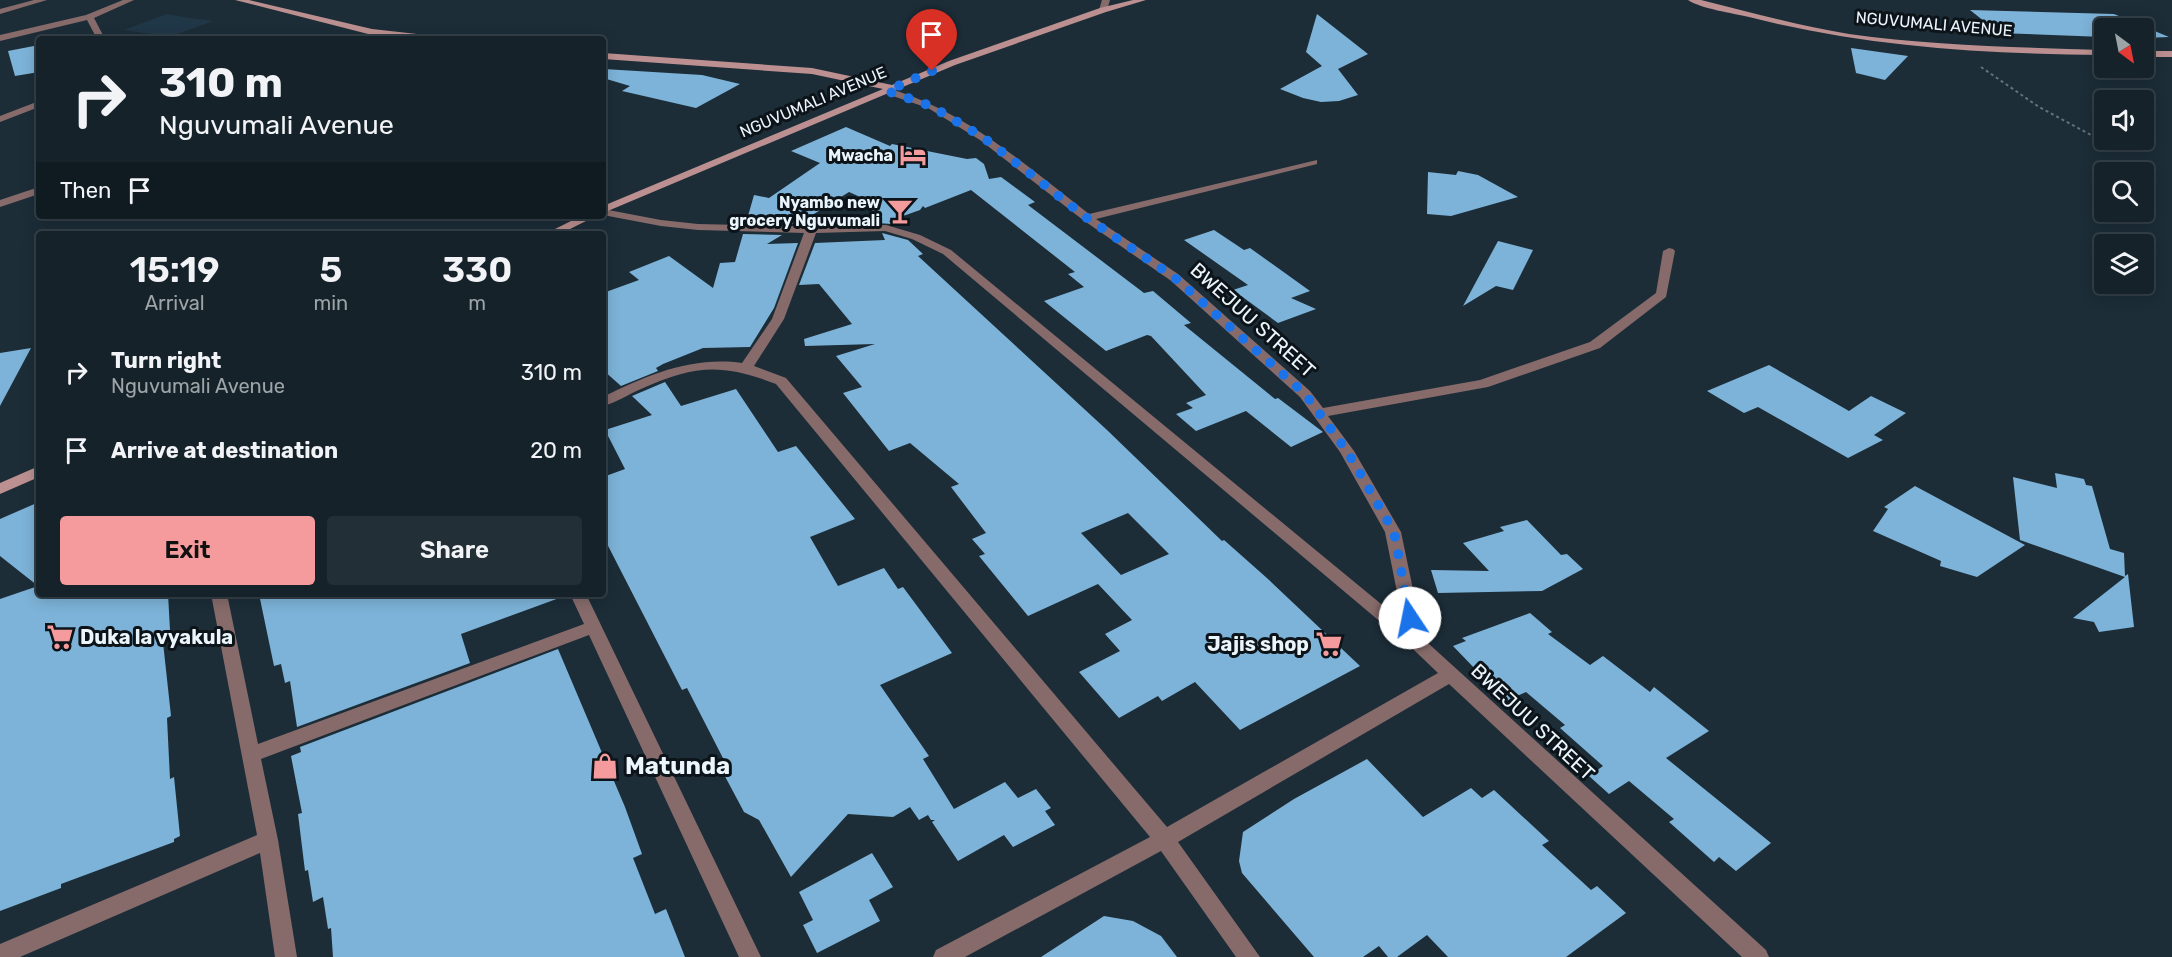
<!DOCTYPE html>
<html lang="en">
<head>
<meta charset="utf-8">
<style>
  :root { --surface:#15222a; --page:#222f36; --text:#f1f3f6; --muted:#9da4a8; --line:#343f47; --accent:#f59b9d }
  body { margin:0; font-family:Rubik,sans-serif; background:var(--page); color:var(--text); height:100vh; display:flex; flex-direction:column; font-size:22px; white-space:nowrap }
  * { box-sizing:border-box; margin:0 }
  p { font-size:20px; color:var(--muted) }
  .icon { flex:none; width:33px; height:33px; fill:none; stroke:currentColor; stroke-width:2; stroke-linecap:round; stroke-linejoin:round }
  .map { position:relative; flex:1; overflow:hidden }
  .side { position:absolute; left:36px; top:231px; width:570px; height:366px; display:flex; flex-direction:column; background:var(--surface); border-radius:6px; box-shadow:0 3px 15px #0003,0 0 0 2px var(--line) }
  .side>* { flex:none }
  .top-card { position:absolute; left:36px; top:36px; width:570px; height:183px; border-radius:6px; box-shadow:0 3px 15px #0003,0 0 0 2px var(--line); background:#15222a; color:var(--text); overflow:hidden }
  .needle { width:39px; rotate:148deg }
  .controls { position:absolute; left:2094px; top:18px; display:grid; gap:12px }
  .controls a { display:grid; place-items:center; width:60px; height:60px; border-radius:6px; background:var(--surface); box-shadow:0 3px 15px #0003,0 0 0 2px var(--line); font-size:30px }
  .pin { position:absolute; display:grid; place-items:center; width:51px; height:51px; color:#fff; margin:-62px -26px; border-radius:50% 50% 50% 0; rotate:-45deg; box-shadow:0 0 6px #0007 }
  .pin .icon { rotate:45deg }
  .me { position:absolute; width:66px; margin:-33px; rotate:349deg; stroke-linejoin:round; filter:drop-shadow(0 0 4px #0008) }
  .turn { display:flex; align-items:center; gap:21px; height:126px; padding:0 24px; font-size:27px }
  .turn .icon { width:78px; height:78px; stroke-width:2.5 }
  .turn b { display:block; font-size:42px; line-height:51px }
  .then { display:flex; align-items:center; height:57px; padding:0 24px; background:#0003; gap:12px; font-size:22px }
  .eta { display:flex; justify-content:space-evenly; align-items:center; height:102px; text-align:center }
  .eta b { font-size:36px; font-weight:600; line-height:42px }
  .action { display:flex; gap:12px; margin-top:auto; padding:12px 24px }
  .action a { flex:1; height:69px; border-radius:6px; background:var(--accent); color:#111; font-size:24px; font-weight:600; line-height:69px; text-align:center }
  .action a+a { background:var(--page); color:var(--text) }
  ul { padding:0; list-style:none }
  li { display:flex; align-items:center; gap:18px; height:78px; padding:0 24px }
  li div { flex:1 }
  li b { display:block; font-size:22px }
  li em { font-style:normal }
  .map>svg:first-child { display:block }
  .built { fill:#203747 }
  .building { fill:#7db3d8; fill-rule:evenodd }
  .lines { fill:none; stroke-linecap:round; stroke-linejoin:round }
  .path { stroke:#63727b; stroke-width:2; stroke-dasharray:3 3; stroke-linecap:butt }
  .street { fill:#876b6b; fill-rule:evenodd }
  .secondary { fill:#bc9090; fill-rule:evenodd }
  .route { stroke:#1a73e8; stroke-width:10; stroke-dasharray:0 18 }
  .labels { text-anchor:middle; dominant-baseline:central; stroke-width:6; stroke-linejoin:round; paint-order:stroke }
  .far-street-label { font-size:16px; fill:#eaf5fc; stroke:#0d1419 }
  .far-poi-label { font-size:16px; font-weight:bold; fill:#eaf5fc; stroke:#0d1419; text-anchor:end }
  .street-label { font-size:20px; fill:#eaf5fc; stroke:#0d1419 }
  .poi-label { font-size:20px; font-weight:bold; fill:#eaf5fc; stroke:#0d1419; text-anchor:start }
  .near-poi-label { font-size:24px; font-weight:bold; fill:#eaf5fc; stroke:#0d1419; text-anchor:start }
</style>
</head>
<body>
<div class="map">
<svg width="2172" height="957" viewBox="0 0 2172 957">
  <rect width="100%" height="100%" fill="#1c2d38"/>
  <polygon class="built" points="167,14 190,18 213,21 170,37 124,30"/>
  <g class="building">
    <polygon points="1970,10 2114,14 2169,37 2144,38 2144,28 2104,28 2104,37 1999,33"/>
    <polygon points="1317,14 1368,54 1338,69 1358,95 1339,101 1321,102 1303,98 1280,89 1322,66 1306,52"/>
    <polygon points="39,45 39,72 15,76 8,51"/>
    <polygon points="1851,48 1908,56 1885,80 1856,73"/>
    <polygon points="604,69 702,75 740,84 696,108 622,91 630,86 603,78"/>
    <polygon points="846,127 890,146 892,144 967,159 976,158 984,164 989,179 1001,177 1035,202 1028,205 1144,293 1153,291 1191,323 1184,325 1275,399 1278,398 1323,432 1291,447 1246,411 1196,431 1176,414 1193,408 1186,403 1206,395 1151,336 1147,335 1106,351 1044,301 1084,287 1068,274 1075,272 971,190 925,208 923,206 920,210 889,221 892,224 877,223 867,200 849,192 798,224 746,223 754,195 769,198 820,163 791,151"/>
    <polygon points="1458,171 1478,175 1518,197 1451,216 1427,214 1428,172 1456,175"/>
    <polygon points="1214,230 1244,250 1250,248 1310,291 1291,298 1316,309 1278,323 1233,290 1248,285 1184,240"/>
    <path d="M882,233L908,240L923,254L918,256L1107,430L1222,541L1224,540L1268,579L1360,666L1240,730L1195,682L1162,701L1158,696L1119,718L1079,672L1120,651L1105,634L1132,620L1098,584L1028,616L979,556L985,554L972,539L986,533L951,487L959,484L910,443L889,451L843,393L862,387L836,356L875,344L805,346L804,339L852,324L819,284L799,285L815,243L885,240ZM1128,513L1169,554L1121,575L1081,533Z"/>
    <polygon points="743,234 782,235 767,244 798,243 774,308 750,347 703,348 663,364 656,368 658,371 621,386 603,370 603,293 639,280 629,272 669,256 713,288 720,263 735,262"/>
    <polygon points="1498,241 1533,250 1513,290 1496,286 1463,306"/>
    <polygon points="31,348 0,406 0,353"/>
    <polygon points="1769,365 1849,411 1871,396 1906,413 1874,435 1883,440 1848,458 1758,407 1744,413 1707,391"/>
    <polygon points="665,382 681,406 736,389 778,452 796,446 855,519 810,537 838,586 884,568 898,589 903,587 952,653 880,685 929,756 923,759 954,809 1005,782 1018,798 1036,789 1051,808 1045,811 1055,825 1013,847 1004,835 958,861 932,822 935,820 931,820 928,815 919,820 910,807 893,817 848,814 791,877 759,820 744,812 720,767 726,764 687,688 682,690 603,536 603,477 625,469 605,430 652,415 632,396"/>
    <polygon points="2055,473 2084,479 2086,485 2092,486 2110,549 2124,553 2125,576 2128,574 2134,627 2099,632 2094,622 2073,618 2125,577 2020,540 2013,477 2057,488"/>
    <polygon points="1915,486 2025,545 1977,577 1940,566 1941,561 1873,531 1888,509 1884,507"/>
    <polygon points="39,502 39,594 168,594 170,630 162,633 171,716 167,718 170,779 174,777 180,836 174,839 174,842 61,884 61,888 0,911 0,599 38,586 0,556 0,519"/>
    <polygon points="1527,520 1561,555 1567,554 1583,569 1542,591 1438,593 1431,570 1489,571 1463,543 1504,531 1500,527"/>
    <polygon points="259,594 561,594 562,597 461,634 470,663 297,727 290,681 285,683 281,664 274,666"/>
    <polygon points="1530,613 1552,632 1548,634 1590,665 1603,656 1650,692 1654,687 1709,731 1666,758 1771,843 1736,871 1719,857 1714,862 1669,822 1674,819 1629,781 1609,794 1589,776 1603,766 1560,728 1565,725 1526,692 1506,701 1453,646 1466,641 1462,638"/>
    <polygon points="558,649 625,807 642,854 633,858 655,914 666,909 685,957 333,957 331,928 328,929 323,897 313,902 308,870 305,871 298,814 302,813 291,756 301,752 300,747"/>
    <polygon points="1367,759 1423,817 1471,788 1482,798 1494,790 1549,841 1542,845 1591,890 1597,886 1626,913 1566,957 1448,957 1427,935 1397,957 1388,957 1379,946 1363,957 1314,957 1242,873 1239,861 1243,832 1294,799"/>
    <polygon points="872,853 893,887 869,900 880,921 817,953 803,925 813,920 799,892"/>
    <polygon points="1104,916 1133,921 1161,936 1177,957 1041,957"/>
  </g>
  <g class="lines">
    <polyline class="path" points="1981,67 2039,107 2106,143"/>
    <g class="street">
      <polygon points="34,0 47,0 0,14 0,9"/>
      <polygon points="123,0 134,0 94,18 105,39 97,39 87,20 0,41 0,35 86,15"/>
      <polygon points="1102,0 1110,0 1107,10 1103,12 1099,10"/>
      <path d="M887,88C965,110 1026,166 1089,214L1317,160V164L1096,219L1178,274L1310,391L1323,408L1480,380L1590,342L1656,293L1663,251L1669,248L1673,249L1675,251L1666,297L1600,348L1488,387L1328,416L1354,451L1401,532L1419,618L1429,644L1766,950L1769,957H1742L1449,684L1178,842L1260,957H1236L1161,851L965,957H933L936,950L1150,837L776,384C722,363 694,365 641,389C629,394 616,403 603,406V397C647,375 692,356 742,363L772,319L804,233L698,230L661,226L603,215V209L661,220L698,224L831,227L886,225L920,235L951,250L1403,622L1385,532L1340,452L1300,397L1170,280L1083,220L980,140L928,108L884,93L882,91ZM885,231L912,239L943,254L1415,651L1438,673L1167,827L786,378L754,366L784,319L816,233Z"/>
      <polygon points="39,101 39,107 0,122 0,116"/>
      <polygon points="39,187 39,194 0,207 0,200"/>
      <polygon points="211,594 227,594 258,744 584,624 570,594 586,594 761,957 739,957 589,635 261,759 278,840 297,957 275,957 260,853 20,957 0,957 0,944 257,835"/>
    </g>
    <g class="secondary">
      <polygon points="235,0 249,0 372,29 435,36 439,39 412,39 372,35"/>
      <polygon points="1133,0 1146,0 1106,12 955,65 603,213 603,206 883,89 812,74 603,59 603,53 812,68 892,85 949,61 1100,8"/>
      <path d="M1688,0H1701C1750,12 1799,26 1849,34C1933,46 2019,47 2104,50V55C1985,54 1866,47 1749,17C1732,13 1702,9 1688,0Z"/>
      <rect x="2144" y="51" width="28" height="6"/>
      <polygon points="581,216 596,216 560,234 545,234"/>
      <polygon points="39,466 39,477 0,494 0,483"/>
    </g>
  </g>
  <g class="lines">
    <polyline class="route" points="932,71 887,91 931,106 984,138 1087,218 1174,277 1305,394 1347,451 1394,532 1410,618"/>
  </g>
  <defs>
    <g id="hotel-bare" transform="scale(2.07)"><path d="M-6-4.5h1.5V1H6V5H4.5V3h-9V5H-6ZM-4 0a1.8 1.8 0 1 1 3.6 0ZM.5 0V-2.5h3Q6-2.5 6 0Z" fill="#f59b9d" stroke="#0d1419" stroke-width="2.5" paint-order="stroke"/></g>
    <g id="bar-bare" transform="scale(2.07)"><path d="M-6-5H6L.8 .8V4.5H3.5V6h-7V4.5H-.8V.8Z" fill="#f59b9d" stroke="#0d1419" stroke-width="2.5" paint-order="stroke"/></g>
    <g id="supermarket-bare" transform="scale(2.07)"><path d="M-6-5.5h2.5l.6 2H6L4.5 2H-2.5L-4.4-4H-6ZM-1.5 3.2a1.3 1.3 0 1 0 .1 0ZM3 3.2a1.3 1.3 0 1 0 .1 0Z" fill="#f59b9d" stroke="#0d1419" stroke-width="2.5" paint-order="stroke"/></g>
    <g id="shop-bare" transform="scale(2.07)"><path d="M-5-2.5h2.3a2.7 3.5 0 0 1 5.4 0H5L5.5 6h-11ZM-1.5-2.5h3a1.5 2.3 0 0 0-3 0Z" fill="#f59b9d" stroke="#0d1419" stroke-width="2.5" paint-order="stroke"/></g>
  </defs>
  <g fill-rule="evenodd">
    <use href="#hotel-bare" x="913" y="155"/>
    <use href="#bar-bare" x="900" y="211"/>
    <use href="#supermarket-bare" x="60" y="637"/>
    <use href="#supermarket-bare" x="1329" y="644"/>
    <use href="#shop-bare" x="605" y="766"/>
  </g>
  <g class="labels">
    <g class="far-street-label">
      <text transform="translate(1934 24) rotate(5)">NGUVUMALI AVENUE</text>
      <text transform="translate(813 102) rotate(-23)">NGUVUMALI AVENUE</text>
    </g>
    <g class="far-poi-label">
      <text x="893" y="155">Mwacha</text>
      <text x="880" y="202">Nyambo new<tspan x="880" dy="18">grocery Nguvumali</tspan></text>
    </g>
    <g class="street-label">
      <text transform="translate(1253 320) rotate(42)">BWEJUU STREET</text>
      <text transform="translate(1533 722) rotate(43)">BWEJUU STREET</text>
    </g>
    <g class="poi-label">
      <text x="80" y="637">Duka la vyakula</text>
      <text x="1309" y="644" text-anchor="end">Jajis shop</text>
    </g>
    <g class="near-poi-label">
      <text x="625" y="766">Matunda</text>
    </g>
  </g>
</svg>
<div class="controls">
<a><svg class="needle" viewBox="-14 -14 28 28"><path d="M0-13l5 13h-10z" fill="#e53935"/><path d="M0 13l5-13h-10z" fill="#9da4a8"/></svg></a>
<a><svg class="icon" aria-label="sound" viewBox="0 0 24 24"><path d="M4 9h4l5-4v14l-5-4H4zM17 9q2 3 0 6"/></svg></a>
<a><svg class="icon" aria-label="search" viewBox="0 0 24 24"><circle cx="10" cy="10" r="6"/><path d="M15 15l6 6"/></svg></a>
<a><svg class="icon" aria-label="layers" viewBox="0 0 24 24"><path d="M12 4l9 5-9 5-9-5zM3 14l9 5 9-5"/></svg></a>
</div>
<div class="pin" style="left:932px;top:71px;background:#d93025"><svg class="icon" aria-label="arrive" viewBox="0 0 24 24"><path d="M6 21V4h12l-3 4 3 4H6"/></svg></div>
<svg class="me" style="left:1410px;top:618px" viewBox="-20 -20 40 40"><circle r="19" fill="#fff"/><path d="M0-13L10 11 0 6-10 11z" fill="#1a73e8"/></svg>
<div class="top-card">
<div class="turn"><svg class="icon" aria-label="right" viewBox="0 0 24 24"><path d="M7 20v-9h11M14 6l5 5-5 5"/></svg><div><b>310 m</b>Nguvumali Avenue</div></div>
<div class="then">Then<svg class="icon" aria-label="arrive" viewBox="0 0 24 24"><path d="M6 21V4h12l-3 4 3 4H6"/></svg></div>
</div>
<section class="side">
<div class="eta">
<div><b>15:19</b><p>Arrival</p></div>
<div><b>5</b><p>min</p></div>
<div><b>330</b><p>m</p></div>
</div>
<ul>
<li><svg class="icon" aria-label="right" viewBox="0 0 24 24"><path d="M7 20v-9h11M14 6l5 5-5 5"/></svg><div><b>Turn right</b><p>Nguvumali Avenue</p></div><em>310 m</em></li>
<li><svg class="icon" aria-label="arrive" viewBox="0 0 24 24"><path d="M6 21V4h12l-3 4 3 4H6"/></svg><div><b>Arrive at destination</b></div><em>20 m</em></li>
</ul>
<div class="action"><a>Exit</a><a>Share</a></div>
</section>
</div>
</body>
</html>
